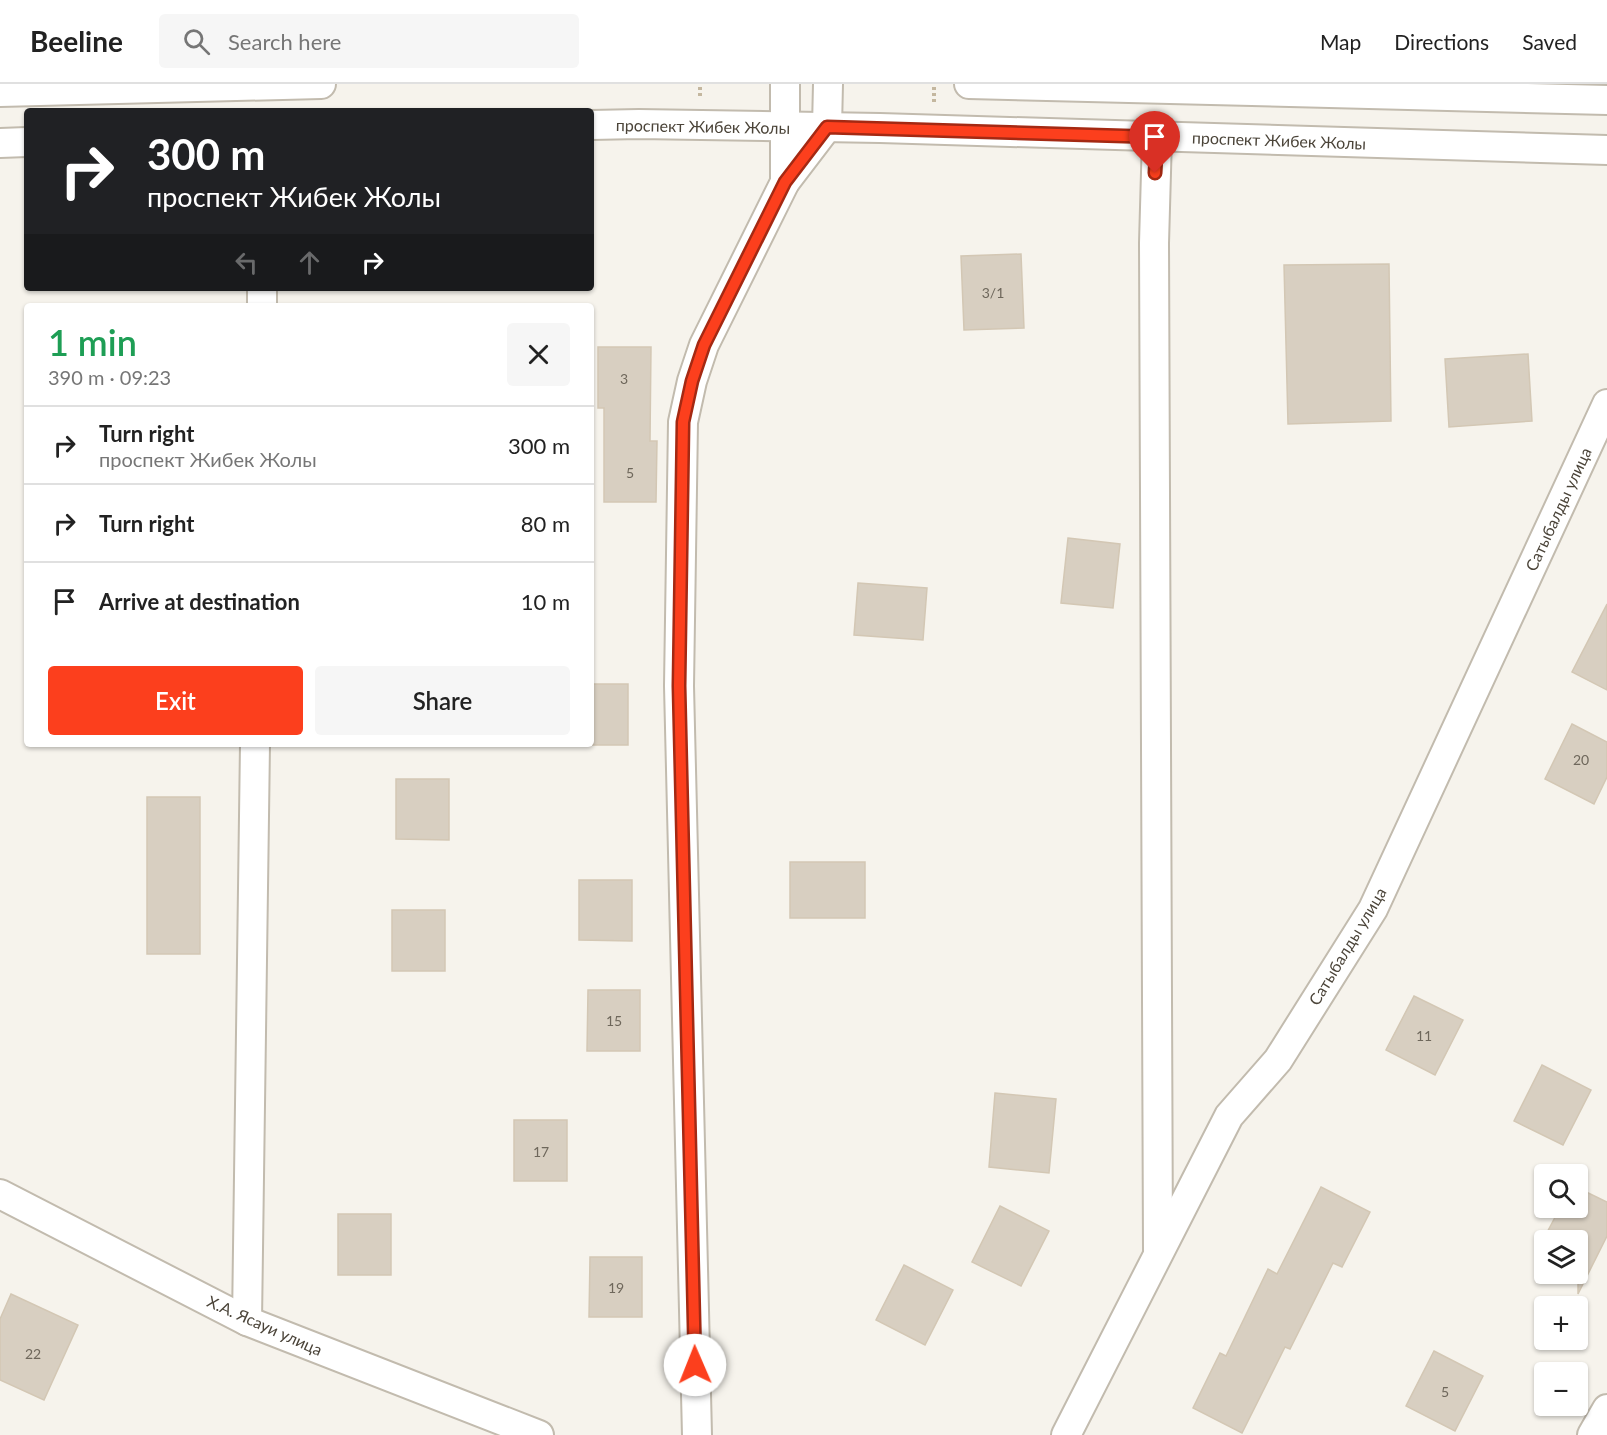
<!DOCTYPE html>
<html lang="en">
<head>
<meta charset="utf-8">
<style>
  :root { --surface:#fff; --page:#f6f6f6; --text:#222; --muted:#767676; --line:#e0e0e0; --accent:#fc3f1d }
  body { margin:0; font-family:Lato,sans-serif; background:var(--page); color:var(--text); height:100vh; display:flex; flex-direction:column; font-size:22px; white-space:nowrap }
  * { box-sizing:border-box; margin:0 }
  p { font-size:20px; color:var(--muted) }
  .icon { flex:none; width:33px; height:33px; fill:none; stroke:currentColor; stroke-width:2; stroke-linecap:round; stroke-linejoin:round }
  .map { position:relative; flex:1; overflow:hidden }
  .details { position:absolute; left:24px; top:219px; width:570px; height:444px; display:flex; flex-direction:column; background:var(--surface); border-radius:6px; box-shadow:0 2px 4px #0004 }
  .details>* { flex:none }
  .banner { position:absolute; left:24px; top:24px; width:570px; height:183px; border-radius:6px; box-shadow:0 2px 4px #0004; background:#202124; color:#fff; overflow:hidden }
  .buttons { position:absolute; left:1534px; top:1080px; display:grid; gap:12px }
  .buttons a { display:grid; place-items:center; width:54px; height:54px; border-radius:6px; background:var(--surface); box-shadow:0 2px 4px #0004; font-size:30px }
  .pin { position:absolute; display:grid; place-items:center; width:51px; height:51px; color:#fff; margin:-62px -26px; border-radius:50% 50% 50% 0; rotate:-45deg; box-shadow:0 0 6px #0007 }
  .pin .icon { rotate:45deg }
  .me { position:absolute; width:66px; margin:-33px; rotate:359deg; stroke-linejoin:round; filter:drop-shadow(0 0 4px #0008) }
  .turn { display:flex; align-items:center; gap:21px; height:126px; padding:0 24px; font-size:27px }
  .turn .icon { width:78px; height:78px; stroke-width:2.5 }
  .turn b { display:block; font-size:42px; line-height:51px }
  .lanes { display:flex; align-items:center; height:57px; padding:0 24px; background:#0003; justify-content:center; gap:30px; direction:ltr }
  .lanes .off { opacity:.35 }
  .round { display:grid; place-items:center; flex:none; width:63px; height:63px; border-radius:6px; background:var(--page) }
  .headline { display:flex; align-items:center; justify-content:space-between; height:102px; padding:0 24px }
  h1 { font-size:36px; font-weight:600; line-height:45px; color:#1e9e55 }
  .primary-button { display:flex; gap:12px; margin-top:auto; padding:12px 24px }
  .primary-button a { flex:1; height:69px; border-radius:6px; background:var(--accent); color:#fff; font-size:24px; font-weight:600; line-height:69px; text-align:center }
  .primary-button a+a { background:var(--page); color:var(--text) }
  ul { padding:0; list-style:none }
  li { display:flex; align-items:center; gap:18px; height:78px; padding:0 24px; border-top:2px solid var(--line) }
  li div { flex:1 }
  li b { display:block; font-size:22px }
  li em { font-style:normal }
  header { display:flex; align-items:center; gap:36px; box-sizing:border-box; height:84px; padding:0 30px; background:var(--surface); border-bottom:2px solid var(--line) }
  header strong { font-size:28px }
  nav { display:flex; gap:33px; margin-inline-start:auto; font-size:21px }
  .search { width:420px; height:54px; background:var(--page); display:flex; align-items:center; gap:15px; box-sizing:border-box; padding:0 21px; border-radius:6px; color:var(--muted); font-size:22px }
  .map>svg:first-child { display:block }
  .building { fill:#d8cfc1; stroke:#d3c7b4; stroke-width:1.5 }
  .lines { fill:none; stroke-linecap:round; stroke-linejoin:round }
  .minor-casing { stroke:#c2bbae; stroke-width:32 }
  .path { stroke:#c4b79f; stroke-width:4; stroke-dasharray:3 3; stroke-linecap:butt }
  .minor { stroke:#fff; stroke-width:28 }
  .route-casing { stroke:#a42913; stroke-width:15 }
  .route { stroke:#fc3f1d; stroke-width:10 }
  .labels { text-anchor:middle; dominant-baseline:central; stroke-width:4.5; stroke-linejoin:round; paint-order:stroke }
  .number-label { font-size:14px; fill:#6e675b }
  .street-label { font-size:16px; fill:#4b4439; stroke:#fff }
</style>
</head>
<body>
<header>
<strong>Beeline</strong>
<div class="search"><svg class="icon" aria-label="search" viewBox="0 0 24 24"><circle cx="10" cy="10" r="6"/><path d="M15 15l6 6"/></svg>Search here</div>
<nav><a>Map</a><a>Directions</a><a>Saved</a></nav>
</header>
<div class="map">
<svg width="1607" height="1351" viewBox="0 0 1607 1351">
  <rect width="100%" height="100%" fill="#f6f3ec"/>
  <g class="building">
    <polygon points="1021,170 1024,244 964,246 961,172"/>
    <polygon points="1389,180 1391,337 1288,340 1284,181"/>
    <polygon points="598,263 651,263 650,357 657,357 656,418 604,418 604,324 598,324"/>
    <polygon points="1528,270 1532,337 1449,343 1445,275"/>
    <polygon points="1068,454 1120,460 1113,524 1061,519"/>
    <polygon points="858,499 927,504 923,556 854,551"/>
    <polygon points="1607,520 1607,606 1572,588"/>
    <rect x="591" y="600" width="37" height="61"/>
    <polygon points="1572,640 1607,658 1607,693 1594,720 1545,695"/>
    <polygon points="396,695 449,695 449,756 396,755"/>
    <rect x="147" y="713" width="53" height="157"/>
    <rect x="790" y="778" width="75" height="56"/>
    <polygon points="579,796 632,796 632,857 579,856"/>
    <rect x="392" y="826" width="53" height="61"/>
    <polygon points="588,906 640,906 640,967 587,967"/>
    <polygon points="1414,912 1463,936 1435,991 1386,966"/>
    <polygon points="1542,981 1591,1006 1563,1061 1514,1037"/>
    <polygon points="995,1009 1056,1015 1049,1089 989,1083"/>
    <rect x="514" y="1036" width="53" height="61"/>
    <polygon points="1321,1103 1370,1128 1342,1183 1333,1179 1290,1265 1285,1263 1242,1349 1193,1324 1220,1269 1226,1272 1268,1185 1277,1190"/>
    <polygon points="1578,1104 1607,1118 1607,1152 1578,1210 1578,1156 1543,1156 1560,1124 1578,1124"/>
    <polygon points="1000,1122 1049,1147 1021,1202 972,1178"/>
    <rect x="338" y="1130" width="53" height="61"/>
    <polygon points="590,1173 642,1173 642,1233 589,1233"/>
    <polygon points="904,1181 953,1206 925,1261 876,1236"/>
    <polygon points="11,1210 78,1241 44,1316 0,1296 0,1235"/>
    <polygon points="1434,1267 1483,1292 1455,1347 1406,1322"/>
  </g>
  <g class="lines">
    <g class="minor-casing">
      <g id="minor">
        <polyline points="785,0 785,98"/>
        <polyline points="969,0 1607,16"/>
        <polyline points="0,8 321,0"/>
        <polyline points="591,41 639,40 880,44 1607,66"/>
        <polyline points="1157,53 1154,159 1158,1166"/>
        <polyline points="0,59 27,58"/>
        <polyline points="262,222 262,204"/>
        <polyline points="0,1110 247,1237 539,1351"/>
        <polyline points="247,1237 255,660"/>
        <polyline points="697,1351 679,602 683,338 692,297 704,261 785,98 827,43 828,0"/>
        <polyline points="1066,1351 1229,1032 1278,976 1373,825 1607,320"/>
        <polyline points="1592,1351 1607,1325"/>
      </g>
    </g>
    <g class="path">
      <polyline points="700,12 700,0"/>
      <polyline points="934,18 934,0"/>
    </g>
    <use href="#minor" class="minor"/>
  </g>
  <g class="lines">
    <g class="route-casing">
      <polyline id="route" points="695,1281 679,602 683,338 692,297 704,261 785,98 827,43 1157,53 1155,89"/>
    </g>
    <use href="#route" class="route"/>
  </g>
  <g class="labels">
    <g class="number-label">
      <text x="993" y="208">3/1</text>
      <text x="624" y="294">3</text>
      <text x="630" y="388">5</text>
      <text x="1581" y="675">20</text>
      <text x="614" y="936">15</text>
      <text x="1424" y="951">11</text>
      <text x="541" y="1067">17</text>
      <text x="616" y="1203">19</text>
      <text x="33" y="1269">22</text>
      <text x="1445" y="1307">5</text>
    </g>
    <g class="street-label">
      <text transform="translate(703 42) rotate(1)">проспект Жибек Жолы</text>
      <text transform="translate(1279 56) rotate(2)">проспект Жибек Жолы</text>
      <text transform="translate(1558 425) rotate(-65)">Сатыбалды улица</text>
      <text transform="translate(1347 862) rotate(-59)">Сатыбалды улица</text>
      <text transform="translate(265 1241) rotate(24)">Х.А. Ясауи улица</text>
    </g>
  </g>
</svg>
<div class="buttons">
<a><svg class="icon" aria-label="search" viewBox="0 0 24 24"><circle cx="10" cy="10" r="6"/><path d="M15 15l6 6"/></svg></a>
<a><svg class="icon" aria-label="layers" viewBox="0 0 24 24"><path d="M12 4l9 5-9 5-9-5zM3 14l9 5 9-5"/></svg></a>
<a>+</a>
<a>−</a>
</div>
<div class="pin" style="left:1155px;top:89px;background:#d93025"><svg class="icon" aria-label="arrive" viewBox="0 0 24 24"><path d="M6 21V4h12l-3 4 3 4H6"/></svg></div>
<svg class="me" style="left:695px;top:1281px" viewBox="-20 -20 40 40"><circle r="19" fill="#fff"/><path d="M0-13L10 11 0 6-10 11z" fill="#fc3f1d"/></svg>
<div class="banner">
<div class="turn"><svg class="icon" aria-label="right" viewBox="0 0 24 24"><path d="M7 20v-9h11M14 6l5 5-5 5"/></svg><div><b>300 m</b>проспект Жибек Жолы</div></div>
<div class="lanes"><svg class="icon off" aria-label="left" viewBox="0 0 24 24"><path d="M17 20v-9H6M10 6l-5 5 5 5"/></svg><svg class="icon off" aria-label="ahead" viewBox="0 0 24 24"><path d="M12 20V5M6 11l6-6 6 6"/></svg><svg class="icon" aria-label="right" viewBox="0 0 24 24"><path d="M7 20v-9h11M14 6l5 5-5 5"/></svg></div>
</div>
<section class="details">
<div class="headline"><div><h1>1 min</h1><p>390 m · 09:23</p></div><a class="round"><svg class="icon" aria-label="close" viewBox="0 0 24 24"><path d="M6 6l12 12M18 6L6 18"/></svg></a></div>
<ul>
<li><svg class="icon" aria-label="right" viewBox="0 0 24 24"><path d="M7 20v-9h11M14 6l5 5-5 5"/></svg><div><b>Turn right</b><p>проспект Жибек Жолы</p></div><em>300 m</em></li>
<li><svg class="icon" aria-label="right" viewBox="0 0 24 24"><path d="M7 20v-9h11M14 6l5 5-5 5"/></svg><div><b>Turn right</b></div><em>80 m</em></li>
<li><svg class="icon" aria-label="arrive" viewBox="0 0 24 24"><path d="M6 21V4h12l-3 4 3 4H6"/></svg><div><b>Arrive at destination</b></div><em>10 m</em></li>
</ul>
<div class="primary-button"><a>Exit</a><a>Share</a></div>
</section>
</div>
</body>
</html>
